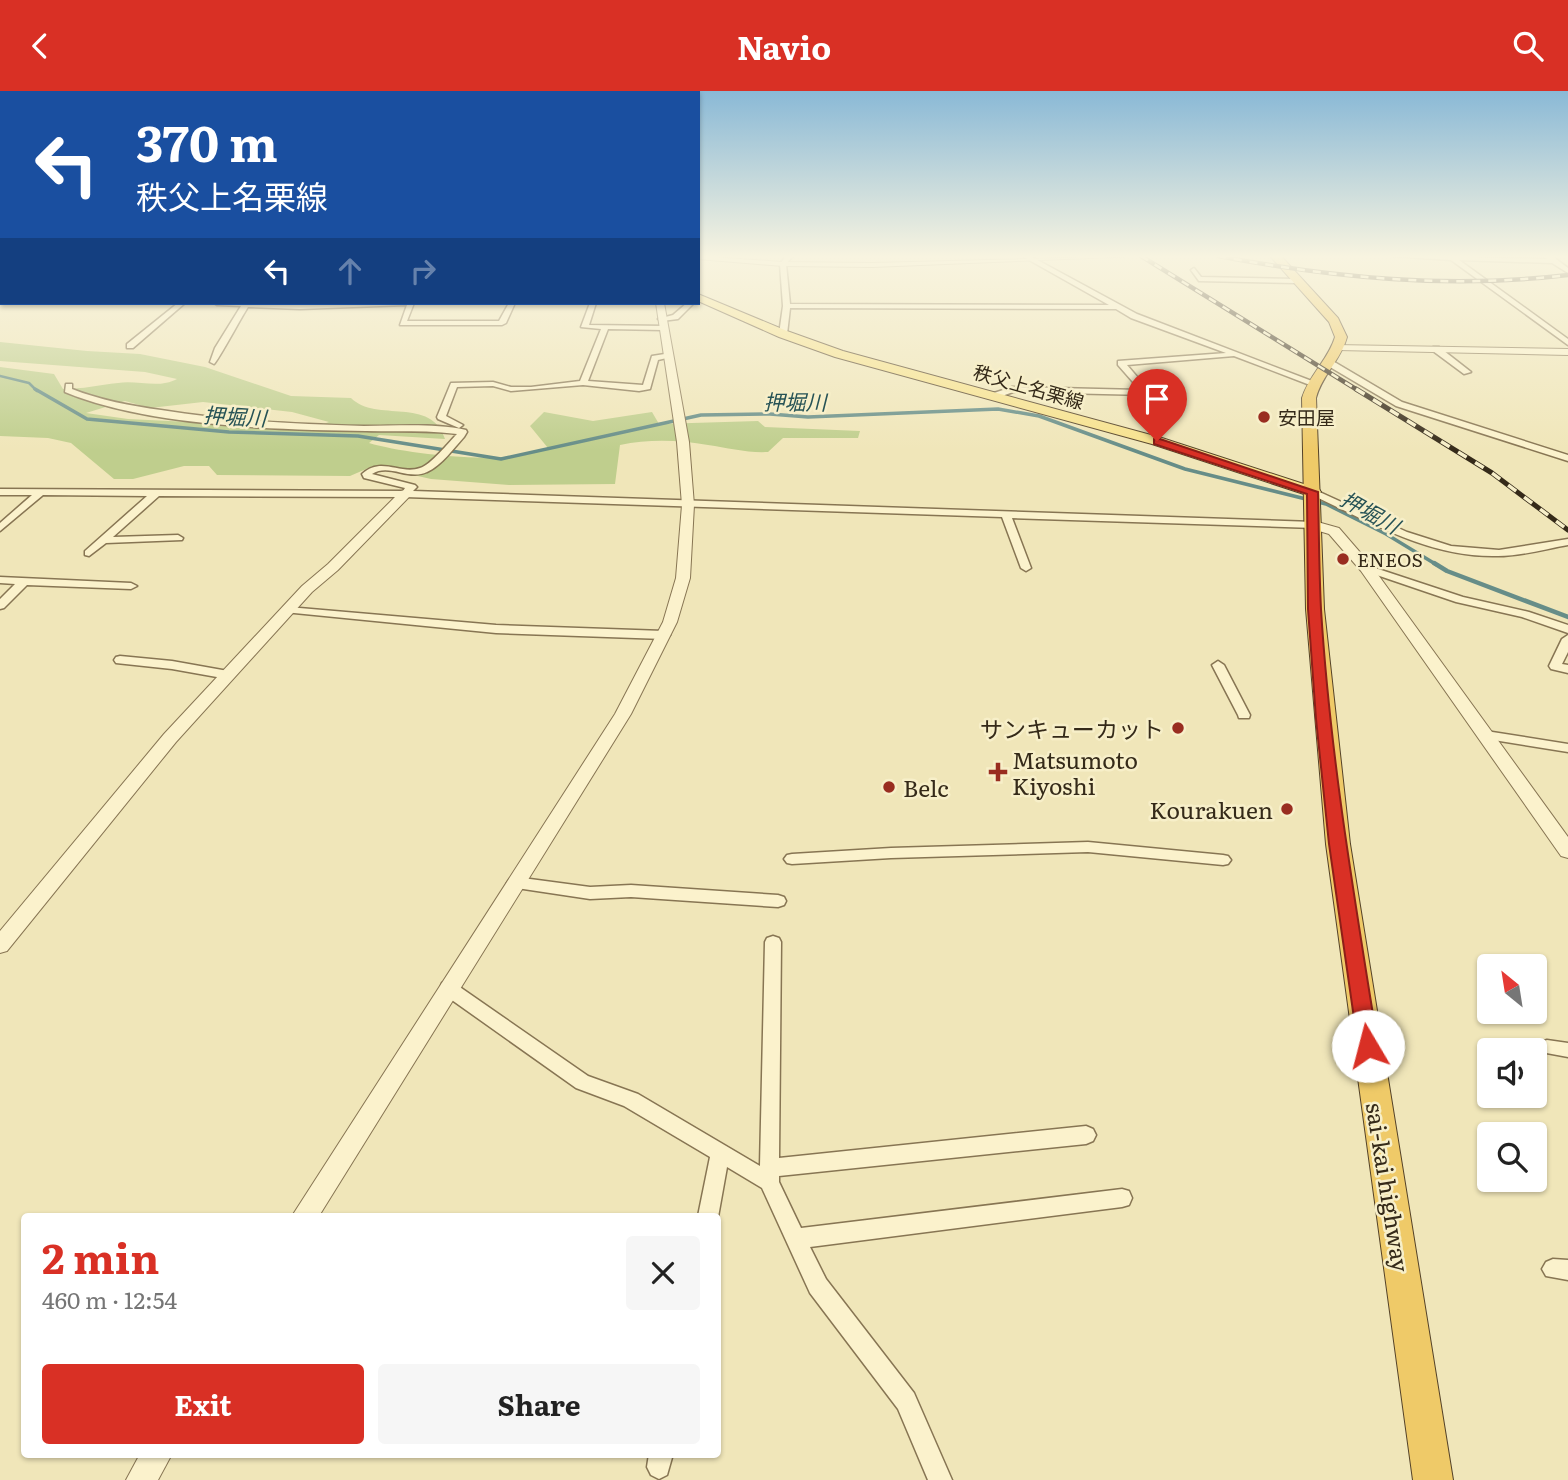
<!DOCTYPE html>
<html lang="en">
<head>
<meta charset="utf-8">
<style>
  :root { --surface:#fff; --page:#f6f6f6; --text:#222; --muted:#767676; --accent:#d93025 }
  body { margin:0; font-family:Literata,"Noto Sans JP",serif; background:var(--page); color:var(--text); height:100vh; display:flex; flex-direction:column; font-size:26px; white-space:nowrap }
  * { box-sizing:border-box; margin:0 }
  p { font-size:23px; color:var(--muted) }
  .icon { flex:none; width:38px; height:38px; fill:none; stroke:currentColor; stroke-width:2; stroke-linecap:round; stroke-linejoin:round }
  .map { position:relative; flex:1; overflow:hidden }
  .panel { position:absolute; left:21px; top:1122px; width:700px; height:245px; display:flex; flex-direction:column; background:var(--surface); border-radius:7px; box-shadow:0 2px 5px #0004 }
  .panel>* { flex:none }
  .top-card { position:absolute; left:0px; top:0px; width:700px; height:214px; box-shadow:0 2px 5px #0004; background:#1a4fa0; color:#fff; overflow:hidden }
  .needle { width:46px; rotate:330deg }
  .fabs { position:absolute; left:1477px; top:863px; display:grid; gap:14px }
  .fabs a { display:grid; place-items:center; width:70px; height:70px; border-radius:7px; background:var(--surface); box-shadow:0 2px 5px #0004; font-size:35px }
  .pin { position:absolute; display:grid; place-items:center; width:60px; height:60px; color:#fff; margin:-72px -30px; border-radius:50% 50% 50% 0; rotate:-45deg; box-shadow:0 0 7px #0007 }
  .pin .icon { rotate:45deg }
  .me { position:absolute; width:77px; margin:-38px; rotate:352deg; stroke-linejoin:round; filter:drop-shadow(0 0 5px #0008) }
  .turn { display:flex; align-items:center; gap:24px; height:147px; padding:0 21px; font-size:32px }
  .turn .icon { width:91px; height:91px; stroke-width:2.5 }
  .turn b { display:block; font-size:49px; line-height:60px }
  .lanes { display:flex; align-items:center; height:66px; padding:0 21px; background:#0003; justify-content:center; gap:35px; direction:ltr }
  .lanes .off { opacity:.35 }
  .round { display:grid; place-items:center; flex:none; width:74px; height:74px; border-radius:7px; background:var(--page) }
  .overview { display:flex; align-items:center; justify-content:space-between; height:119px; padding:0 21px }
  h1 { font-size:42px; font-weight:700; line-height:52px; color:var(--accent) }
  .button { display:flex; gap:14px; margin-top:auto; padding:14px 21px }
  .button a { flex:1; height:80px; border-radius:7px; background:var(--accent); color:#fff; font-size:28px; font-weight:700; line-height:80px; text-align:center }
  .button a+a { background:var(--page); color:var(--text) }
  header { display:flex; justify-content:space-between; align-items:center; height:91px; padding:0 21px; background:var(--accent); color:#fff; font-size:32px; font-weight:700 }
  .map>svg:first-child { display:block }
  .green { fill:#bfce8d; fill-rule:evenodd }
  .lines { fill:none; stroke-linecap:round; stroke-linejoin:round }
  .stream-far2 { stroke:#668d88; stroke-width:2.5 }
  .stream-far1 { stroke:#668d88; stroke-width:3.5 }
  .stream { stroke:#668d88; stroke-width:4.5 }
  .minor-casing { stroke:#877553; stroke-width:3 }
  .tertiary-casing { stroke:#877553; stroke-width:2 }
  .primary-casing { stroke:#544228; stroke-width:2 }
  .trunk-casing { stroke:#544228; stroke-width:2 }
  .minor { fill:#fbf2cc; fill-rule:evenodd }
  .tertiary { fill:#fbf2cc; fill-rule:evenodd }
  .primary { fill:#f7e28d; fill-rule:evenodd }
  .trunk { fill:#efca68; fill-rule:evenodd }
  .rail-far1-casing { stroke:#352a19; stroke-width:4.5 }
  .rail-casing { stroke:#352a19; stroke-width:5 }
  .rail-far1 { stroke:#f7efc9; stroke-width:2.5; stroke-dasharray:8; stroke-linecap:butt }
  .rail { stroke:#f7efc9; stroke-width:3.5; stroke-dasharray:10; stroke-linecap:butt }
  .route { fill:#d93025; stroke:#8d1f18; stroke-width:2 }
  .poi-dot { fill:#992d20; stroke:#f7efc9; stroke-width:2.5 }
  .labels { text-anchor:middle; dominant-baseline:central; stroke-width:5; stroke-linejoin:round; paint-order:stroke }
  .far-street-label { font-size:19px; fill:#352a19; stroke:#f7efc9 }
  .far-poi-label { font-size:19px; fill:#352a19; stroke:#f7efc9; text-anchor:start }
  .far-water-label { font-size:21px; font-style:italic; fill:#275356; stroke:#f7efc9 }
  .poi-label { font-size:23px; fill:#352a19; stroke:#f7efc9; text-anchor:end }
  .street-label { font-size:23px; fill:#352a19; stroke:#f7efc9 }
</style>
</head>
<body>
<header><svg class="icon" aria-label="back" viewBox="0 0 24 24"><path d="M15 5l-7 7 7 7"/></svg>Navio<svg class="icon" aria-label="search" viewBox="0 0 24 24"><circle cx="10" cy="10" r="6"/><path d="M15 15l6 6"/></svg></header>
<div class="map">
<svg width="1568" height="1389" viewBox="0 0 1568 1389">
  <rect width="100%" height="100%" fill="#f0e6b9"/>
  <path class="green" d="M0,251L87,260L140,263L205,276L291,305L351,307C376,332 432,305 445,348L379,344L369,352C410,364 509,375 548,357L530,335L544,321L593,330L652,321L659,333L758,330L765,336L860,340L858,347H783L768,361C747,362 728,357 708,354C679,349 649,348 620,354L615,393L509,394L431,388L400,381L393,375H373L350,385L217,384L209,375H184L133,388H114L71,352L48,347L0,345V276L54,283L63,298C83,298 99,294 118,292C138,289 159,298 177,288L145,281L0,270ZM125,310L150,317L203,311L292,321L329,331L312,337L128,328L86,322Z"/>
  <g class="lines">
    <polyline class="stream-far2" points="0,285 29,292 37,300"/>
    <polyline class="stream-far1" points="35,298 87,328 229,341 358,345 501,368 701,324 770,323 808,326 998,318 1039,325 1185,378 1326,413 1386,443 1437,474"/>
    <polyline class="stream" points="1434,472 1447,480 1568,526"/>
    <g class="minor-casing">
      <g id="minor">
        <polygon points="786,165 793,165 786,173 790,213 1109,214 1022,165 1030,165 1137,223 1317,292 1310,294 1234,265 1127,274 1151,302 1147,304 1013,301 994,308 991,307 991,303 1012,296 1140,299 1118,274 1118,270 1226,262 1131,227 1116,218 790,217 787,243 783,245 779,243 783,215 780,173"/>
        <polygon points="1391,165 1547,168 1544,165 1552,165 1568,177 1568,182 1552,172 1459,169 1568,248 1568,254 1451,169"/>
        <polygon points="1194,177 1201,186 1297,188 1300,190 1297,192 1199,190 1191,179"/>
        <polygon points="0,194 2,194 0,199"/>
        <polygon points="178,212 185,212 133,257 127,257 127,253"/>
        <path d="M214,212L300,214L414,212L407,230H499L509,212H515L506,232L502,234H400L407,214L300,218L248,216C242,225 218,270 214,273L210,271L215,257L241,215L217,214Z"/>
        <polygon points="590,212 596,212 589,234 666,235 666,239 663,239 608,238 588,290 643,294 652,265 671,262 671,266 658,269 650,298 639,300 583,294 511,300 493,295 457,296 446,325 463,334 459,337 438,328 437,326 451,292 493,291 511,296 531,296 580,290 601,238 581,236"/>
        <polygon points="687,212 694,212 678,228 662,230 658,228 673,224"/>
        <polygon points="1433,256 1439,256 1471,281 1464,283 1433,260"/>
        <polygon points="1325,269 1331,269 1402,311 1568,364 1568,370 1396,315 1325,273"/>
        <path d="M66,293H72V298C100,309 131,315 161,319C228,330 296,333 364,335C398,335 433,332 466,339L467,341L464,346C454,357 441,375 427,381C409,390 389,372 372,383L415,394L417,396L413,400L1314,431L1319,434L1314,437L1012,427L1031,477L1026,480L1021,477L1002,426L405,406L159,405L113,446L178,444L183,447L182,449L106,452L89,465L85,464V460L147,405L43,404L0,440V432L32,404H0V398L403,400L405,397L364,387L362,383C381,365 400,384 420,377C431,374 448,352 457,343C426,339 396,341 366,340C276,339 147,335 65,301Z"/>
        <path d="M1313,398L1407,441L1451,455L1499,459L1568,448V454C1545,458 1522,465 1498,465C1430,467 1370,431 1310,403L1308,401Z"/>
        <polygon points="1366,474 1463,506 1529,521 1568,534 1568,542 1522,526 1456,511 1362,479 1362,475"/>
        <polygon points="0,486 131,492 137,495 131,498 27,494 4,517 0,518 0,508 15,493 0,492"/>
        <polygon points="288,516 496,534 664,540 670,544 664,548 496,542 284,521 282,519"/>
        <polygon points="1568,544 1568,561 1562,573 1568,574 1568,582 1551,578 1549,575 1562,548"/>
        <polygon points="120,565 172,570 228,580 234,584 228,588 172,578 116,572 114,569 116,566"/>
        <polygon points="1218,570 1224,574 1250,624 1249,627 1239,627 1238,624 1212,574"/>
        <polygon points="1486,640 1568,653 1568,661 1481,647 1479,644"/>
        <polygon points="1088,751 1223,764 1228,765 1231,769 1228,773 1223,774 1088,761 891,767 792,773 787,772 784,768 787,764 792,763 891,757"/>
        <polygon points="515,786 590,796 631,794 778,804 784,806 786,810 784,814 778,816 631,806 590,808 510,796 507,792 510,788"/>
        <polygon points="773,845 779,847 781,851 779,1067 1086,1035 1093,1038 1096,1044 1093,1050 1086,1053 779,1085 779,1091 801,1137 1122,1098 1129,1100 1132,1107 1129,1114 1122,1116 810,1156 826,1188 914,1302 952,1389 928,1389 898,1318 810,1202 762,1097 727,1076 718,1126 698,1125 710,1066 624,1015 576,997 442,902 440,897 442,892 448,890 454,892 588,985 638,1003 760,1075 765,851 767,847"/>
        <polygon points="1547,949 1568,952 1568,966 1541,961 1538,956 1541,951"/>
        <polygon points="1553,1168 1568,1169 1568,1189 1546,1185 1542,1178 1546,1171"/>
        <polygon points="649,1363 673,1363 667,1384 659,1388 651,1384 647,1376"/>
      </g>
    </g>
    <g class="tertiary-casing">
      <g id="tertiary">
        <polygon points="698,165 783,171 872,172 1138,165 872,176 783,175 698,168"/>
        <polygon points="656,212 664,212 689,351 694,414 690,487 677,531 631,623 319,1125 292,1125 615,623 663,531 676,487 682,414 677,351"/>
        <polygon points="1335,254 1568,258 1568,264 1338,259 1335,258"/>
        <polygon points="405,399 409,400 409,406 338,479 312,501 176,651 7,860 0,862 0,840 164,643 302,495 328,473 401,400"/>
        <polygon points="1314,430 1339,437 1371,474 1568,746 1568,767 1561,765 1361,480 1329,443 1309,437 1308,434"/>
        <polygon points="140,1363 172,1363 158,1389 126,1389"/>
      </g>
    </g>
    <g class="primary-casing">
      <polygon id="primary" points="698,203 787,240 843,260 1162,347 1319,398 1321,401 1313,406 1307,404 1152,353 835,266 779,246 698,210"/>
    </g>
    <g class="trunk-casing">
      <path id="trunk" d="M1270,165H1281L1338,227L1347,246C1341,269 1322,284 1316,307L1324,518L1350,753L1453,1389H1413L1326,753L1306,518L1302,307C1309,284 1328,269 1335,246L1329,231Z"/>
    </g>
    <use href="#minor" class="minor"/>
    <use href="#tertiary" class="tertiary"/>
    <use href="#primary" class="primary"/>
    <use href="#trunk" class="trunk"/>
    <g class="rail-far1-casing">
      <g id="rail-far1">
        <polyline points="1141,165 1359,300"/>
        <path d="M1218,165C1335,187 1449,198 1568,184"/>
      </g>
    </g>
    <g class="rail-casing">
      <polyline id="rail" points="1356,298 1492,382 1568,439"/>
    </g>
    <use href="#rail-far1" class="rail-far1"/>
    <use href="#rail" class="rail"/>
  </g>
  <linearGradient id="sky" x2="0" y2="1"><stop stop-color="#8ab9d6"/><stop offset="0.46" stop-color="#f8f4e0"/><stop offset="1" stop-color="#f8f4e0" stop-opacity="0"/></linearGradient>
  <rect width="1568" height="360" fill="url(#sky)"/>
  <path class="route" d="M1157,347L1318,401C1319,440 1319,479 1321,518C1330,665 1355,810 1378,955L1375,961L1368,963L1360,961L1358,955L1329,753L1316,628L1308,518L1307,403L1154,353V348Z"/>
  <g class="poi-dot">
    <circle cx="1264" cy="326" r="7"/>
    <circle cx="1343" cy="468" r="7"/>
    <circle cx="1178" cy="637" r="7"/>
    <path d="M994.5 670.5h7v7h7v7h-7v7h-7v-7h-7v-7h7z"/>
    <circle cx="889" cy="696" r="7"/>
    <circle cx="1287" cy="718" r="7"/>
  </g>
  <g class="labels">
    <g class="far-street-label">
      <text transform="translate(1029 295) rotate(16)">秩父上名栗線</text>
    </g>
    <g class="far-poi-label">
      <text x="1278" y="326">安田屋</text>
      <text x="1357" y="468">ENEOS</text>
    </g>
    <g class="far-water-label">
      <text x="795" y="309">押堀川</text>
      <text transform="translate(235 324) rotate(3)">押堀川</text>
      <text transform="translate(1371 420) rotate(29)">押堀川</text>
    </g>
    <g class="poi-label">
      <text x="1164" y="637">サンキューカット</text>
      <text x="1012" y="668" text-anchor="start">Matsumoto<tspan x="1012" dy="26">Kiyoshi</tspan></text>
      <text x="903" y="696" text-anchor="start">Belc</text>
      <text x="1273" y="718">Kourakuen</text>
    </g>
    <g class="street-label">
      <text transform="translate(1389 1096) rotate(81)">sai-kai highway</text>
    </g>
  </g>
</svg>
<div class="fabs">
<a><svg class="needle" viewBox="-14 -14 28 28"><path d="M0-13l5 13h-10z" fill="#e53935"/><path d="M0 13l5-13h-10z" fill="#767676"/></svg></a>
<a><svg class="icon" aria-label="sound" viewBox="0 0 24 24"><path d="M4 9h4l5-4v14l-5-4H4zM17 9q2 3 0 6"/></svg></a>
<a><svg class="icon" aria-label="search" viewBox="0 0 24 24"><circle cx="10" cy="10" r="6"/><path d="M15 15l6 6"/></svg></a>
</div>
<div class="pin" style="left:1157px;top:350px;background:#d93025"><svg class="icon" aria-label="arrive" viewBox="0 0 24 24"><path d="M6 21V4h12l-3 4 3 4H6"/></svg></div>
<svg class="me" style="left:1368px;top:955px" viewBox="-20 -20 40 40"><circle r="19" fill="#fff"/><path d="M0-13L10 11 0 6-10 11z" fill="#d93025"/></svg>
<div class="top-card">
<div class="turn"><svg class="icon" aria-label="left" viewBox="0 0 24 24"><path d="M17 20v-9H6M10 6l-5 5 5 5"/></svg><div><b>370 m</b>秩父上名栗線</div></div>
<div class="lanes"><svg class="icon" aria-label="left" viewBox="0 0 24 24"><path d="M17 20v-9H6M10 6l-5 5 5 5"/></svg><svg class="icon off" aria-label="ahead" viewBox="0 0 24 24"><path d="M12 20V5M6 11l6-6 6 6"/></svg><svg class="icon off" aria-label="right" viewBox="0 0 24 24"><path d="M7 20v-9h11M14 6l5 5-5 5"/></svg></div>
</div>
<section class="panel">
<div class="overview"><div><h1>2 min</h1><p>460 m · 12:54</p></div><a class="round"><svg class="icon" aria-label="close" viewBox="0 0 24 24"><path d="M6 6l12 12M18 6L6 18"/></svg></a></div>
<div class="button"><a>Exit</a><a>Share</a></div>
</section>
</div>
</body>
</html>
